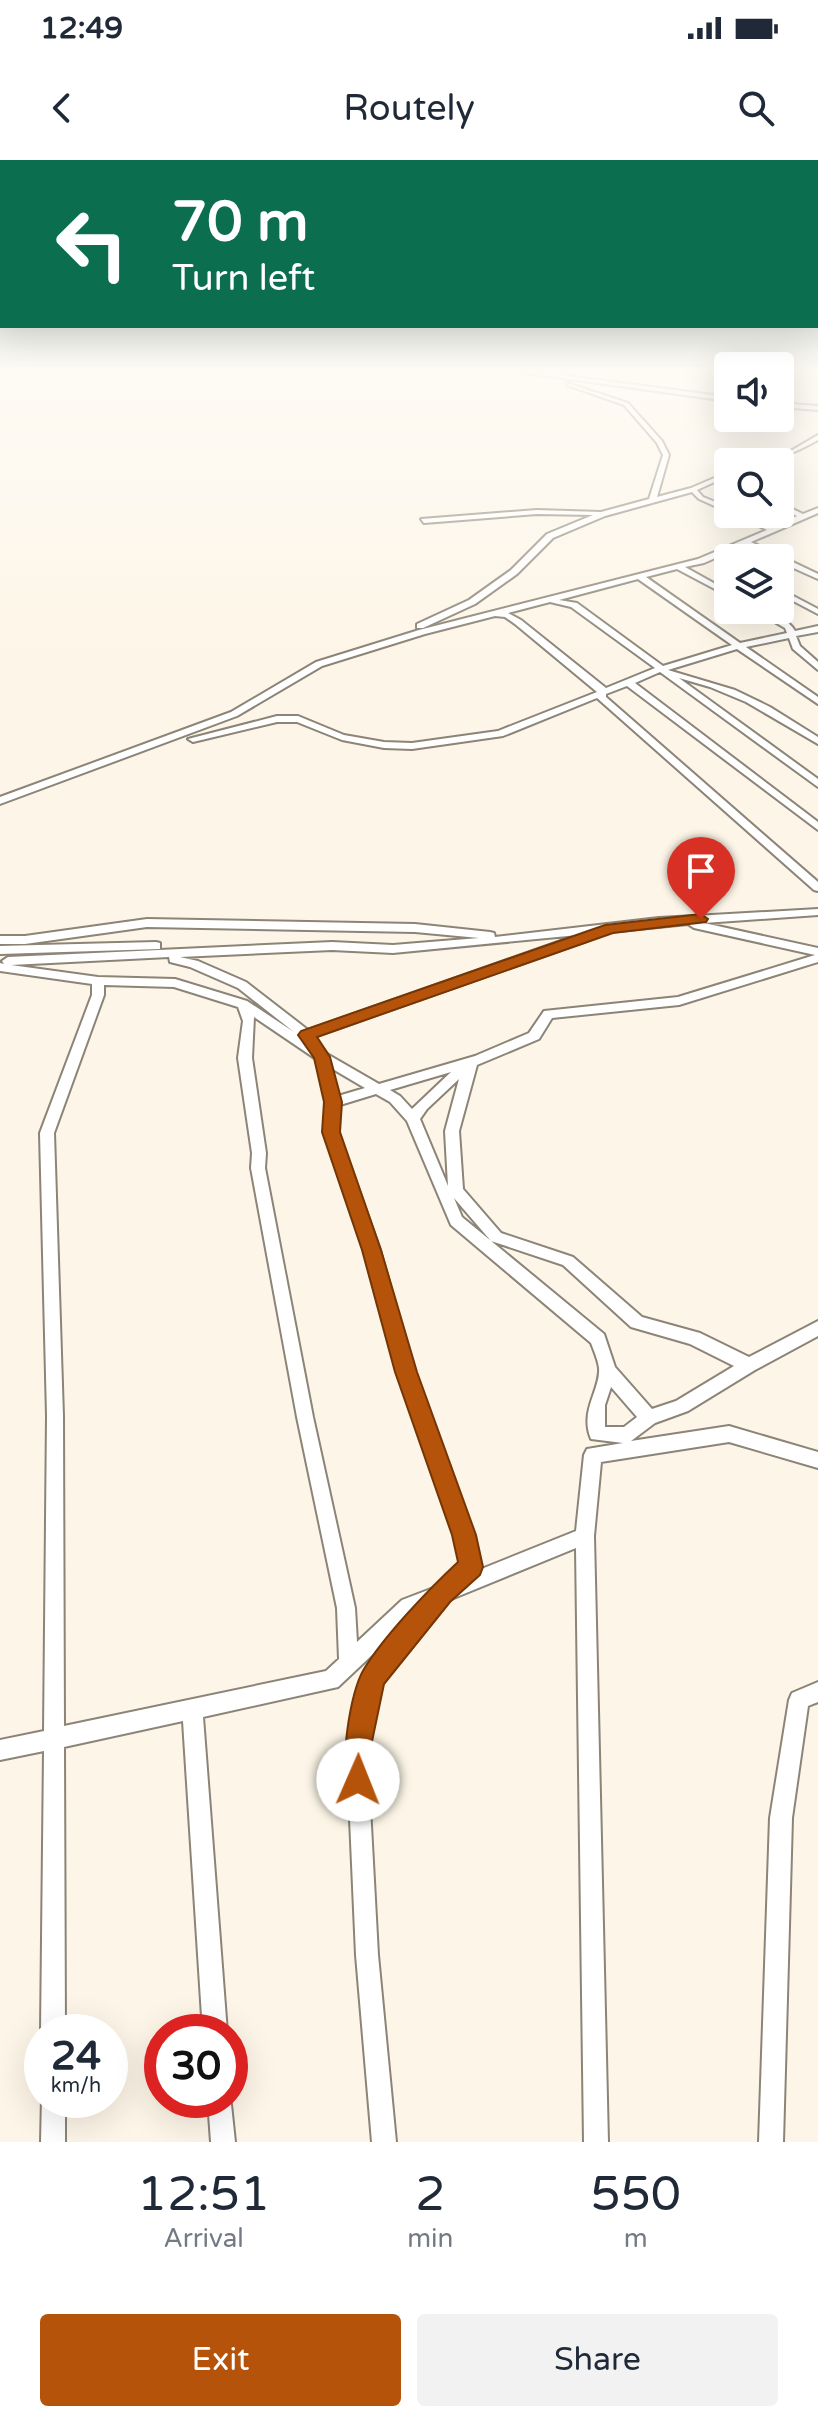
<!DOCTYPE html>
<html lang="en">
<head>
<meta charset="utf-8">
<style>
  :root { --surface:#fff; --page:#f2f2f3; --text:#1f2937; --muted:#747a83; --accent:#b45309 }
  body { margin:0; font-family:"Varela Round",sans-serif; background:var(--page); color:var(--text); height:100vh; display:flex; flex-direction:column; font-size:30px; white-space:nowrap }
  * { box-sizing:border-box; margin:0 }
  p { font-size:26px; color:var(--muted) }
  .icon { flex:none; width:44px; height:44px; fill:none; stroke:currentColor; stroke-width:2; stroke-linecap:round; stroke-linejoin:round }
  .map { position:relative; height:1982px; overflow:hidden }
  .details { display:flex; flex-direction:column; background:var(--surface); flex:1 }
  .details>* { flex:none }
  .top-card { position:absolute; left:0px; top:0px; width:818px; height:168px; box-shadow:0 8px 32px #0002; background:#0b6e4f; color:#fff; overflow:hidden }
  .controls { position:absolute; left:714px; top:192px; display:grid; gap:16px }
  .controls a { display:grid; place-items:center; width:80px; height:80px; border-radius:8px; background:var(--surface); box-shadow:0 8px 32px #0002; font-size:40px }
  .speed { position:absolute; left:24px; top:1854px; display:flex; gap:16px; font-size:40px; font-weight:700; text-align:center }
  .speed>* { display:grid; place-content:center; width:104px; height:104px; border-radius:50%; background:var(--surface); box-shadow:0 8px 32px #0002; line-height:1 }
  .speed small { font-size:20px; font-weight:400 }
  .speed .limit { border:12px solid #d22; background:#fff; color:#111 }
  .pin { position:absolute; display:grid; place-items:center; width:68px; height:68px; color:#fff; margin:-82px -34px; border-radius:50% 50% 50% 0; rotate:-45deg; box-shadow:0 0 8px #0007 }
  .pin .icon { rotate:45deg }
  .me { position:absolute; width:88px; margin:-44px; rotate:1deg; stroke-linejoin:round; filter:drop-shadow(0 0 6px #0008) }
  .turn { display:flex; align-items:center; gap:28px; height:168px; padding:0 40px; font-size:36px }
  .turn .icon { width:104px; height:104px; stroke-width:2.5 }
  .turn b { display:block; font-size:56px; line-height:68px }
  .eta { display:flex; justify-content:space-evenly; align-items:center; height:136px; text-align:center }
  .eta b { font-size:48px; font-weight:600; line-height:56px }
  .primary-button { display:flex; gap:16px; margin-top:auto; padding:16px 40px }
  .primary-button a { flex:1; height:92px; border-radius:8px; background:var(--accent); color:#fff; font-size:32px; font-weight:600; line-height:92px; text-align:center }
  .primary-button a+a { background:var(--page); color:var(--text) }
  .status { display:flex; justify-content:space-between; align-items:center; height:56px; padding:0 40px; background:var(--surface); direction:ltr }
  .status svg { height:22px; fill:currentColor }
  header { display:flex; justify-content:space-between; align-items:center; height:104px; padding:0 40px; background:var(--surface); font-size:36px; font-weight:600 }
  .map>svg:first-child { display:block }
  .lines { fill:none; stroke-linecap:round; stroke-linejoin:round }
  .street-casing { stroke:#8b8477; stroke-width:4 }
  .secondary-casing { stroke:#8b8477; stroke-width:4 }
  .street { fill:#fff; fill-rule:evenodd }
  .secondary { fill:#f1f3fa; fill-rule:evenodd }
  .route { fill:#b45309; stroke:#753606; stroke-width:2 }
</style>
</head>
<body>
<div class="status"><b>12:49</b><svg viewBox="0 0 49 12"><path d="M0 12V9h3v3zM5 12V6h3v6zM10 12V3h3v9zM15 12V0h3v12zM26 1h20v11H26zM47 4h2v5h-2z"/></svg></div>
<header><svg class="icon" aria-label="back" viewBox="0 0 24 24"><path d="M15 5l-7 7 7 7"/></svg>Routely<svg class="icon" aria-label="search" viewBox="0 0 24 24"><circle cx="10" cy="10" r="6"/><path d="M15 15l6 6"/></svg></header>
<div class="map">
<svg width="818" height="1982" viewBox="0 0 818 1982">
  <rect width="100%" height="100%" fill="#fdf6e8"/>
  <g class="lines">
    <g class="street-casing">
      <g id="street">
        <polygon points="567,223 628,243 662,281 669,295 657,337 691,328 719,316 721,319 697,330 703,337 728,347 728,352 699,339 692,332 605,356 553,378 517,414 475,444 423,468 417,468 417,464 469,440 511,410 547,374 593,355 537,354 424,363 421,359 537,350 601,352 649,339 663,295 657,283 624,245 567,225"/>
        <path d="M818,275V280C795,293 774,302 747,302L789,292Z"/>
        <path d="M780,343L803,354L818,348V353L751,382L818,414V419L780,402V398H772L745,385L704,403L685,407L728,431V436L677,409L646,417L740,483L787,473L785,468L754,450C767,450 789,459 795,471L818,466V472L796,476L800,486L818,502V510L793,489L789,478L746,487L818,537V544L737,489L668,510L735,530L770,547L818,577V584L746,542L710,527L679,518L818,619V627L660,512L635,523L818,662V670L627,526L606,534V537L818,722V731L814,730L597,538L503,576L412,589L384,588L342,580L297,562H277L193,582L188,579L277,556H298L344,575L384,582L412,583L498,571L597,532L515,464L505,457L495,456L425,474L322,506L237,556L0,644V637L231,552L316,502L419,470L698,399L767,370L734,354H744L773,367L797,356L780,348ZM638,419L732,485L663,506L577,443L559,440ZM550,442L571,447L655,508L606,528L521,460L508,453Z"/>
        <polygon points="780,429 818,449 818,454 780,434"/>
        <path d="M818,749V755L704,763L818,788V802L679,845L552,858L539,879L477,905L459,971L463,1029L501,1073L573,1097L642,1157L700,1173L749,1197L818,1161V1176L755,1210L688,1251L655,1263L631,1281L729,1266L818,1292V1308L729,1282L601,1302L594,1376L608,1982H584L576,1388L449,1440L382,1523L367,1591L378,1795L396,1982H372L356,1795L347,1591L366,1511L406,1463L338,1527L203,1557L227,1872H203L183,1561L64,1587L65,1872H42V1874L41,1872L44,1591L0,1600V1580L44,1571L47,1256L40,973L92,835V824L0,811V803L4,804L2,801L8,797L332,782L393,785L479,778L415,772L147,767L25,784H0V776H25L147,759L415,764L490,772L494,773L495,777L659,758ZM688,764L694,768L815,795L678,837L544,851L529,873L475,896L379,924L327,894L314,877L589,780L591,777L588,774ZM578,775L308,870L246,822L198,801L180,797L332,790L393,793ZM169,797L170,802L190,807L238,828L294,872L247,841L175,819L98,817L11,805ZM104,825L174,827L238,847L243,861L238,898L252,993L251,1008L297,1257L337,1448L339,1499L326,1511L64,1566L63,1256L54,973L104,835ZM254,857L316,899L326,942L324,972L364,1090L398,1212L455,1375L461,1404L436,1427L402,1440L357,1482L355,1448L313,1257L265,1008L266,993L252,898ZM331,908L365,928L338,936ZM451,912L412,949L400,936L390,930ZM459,919L445,971L448,1026L420,959L427,949ZM376,934L390,942L407,961L451,1065L591,1183C594,1191 598,1200 599,1208C601,1229 579,1251 591,1279L623,1283L587,1289L584,1295L576,1371L479,1410L473,1375L414,1212L380,1090L338,972L340,945ZM454,1038L491,1081L563,1105L631,1167L690,1184L734,1206L676,1241L652,1249L615,1207L604,1174L462,1057ZM611,1227L637,1257L624,1267H605V1245Z"/>
        <polygon points="156,782 160,783 160,789 0,794 0,786"/>
        <polygon points="818,1522 818,1542 808,1546 792,1658 783,1982 759,1982 770,1658 789,1540 792,1533"/>
        <polygon points="230,1935 235,1982 211,1982 208,1940 230,1940"/>
        <polygon points="42,1937 42,1940 65,1940 65,1982 41,1982"/>
      </g>
    </g>
    <g class="secondary-casing">
      <g id="secondary">
        <polygon points="517,212 538,212 728,237 728,241"/>
        <polygon points="780,243 818,246 818,250 780,247"/>
      </g>
    </g>
    <use href="#street" class="street"/>
    <use href="#secondary" class="secondary"/>
  </g>
  <linearGradient id="sky" x2="0" y2="1"><stop stop-color="#9db0b2"/><stop offset="0.43" stop-color="#fefbf5"/><stop offset="1" stop-color="#fefbf5" stop-opacity="0"/></linearGradient>
  <rect width="818" height="490" fill="url(#sky)"/>
  <path class="route" d="M701,754L708,759L706,762L613,773L317,877L330,897L342,942L340,972L381,1090L417,1212L476,1375L483,1407L480,1415L450,1442L384,1524L370,1591L372,1620L368,1630L358,1633L349,1630C339,1606 350,1531 364,1509C384,1476 429,1429 458,1402L452,1375L395,1212L362,1090L322,972L324,942L314,898L298,875L301,871L605,765Z"/>
</svg>
<div class="controls">
<a><svg class="icon" aria-label="sound" viewBox="0 0 24 24"><path d="M4 9h4l5-4v14l-5-4H4zM17 9q2 3 0 6"/></svg></a>
<a><svg class="icon" aria-label="search" viewBox="0 0 24 24"><circle cx="10" cy="10" r="6"/><path d="M15 15l6 6"/></svg></a>
<a><svg class="icon" aria-label="layers" viewBox="0 0 24 24"><path d="M12 4l9 5-9 5-9-5zM3 14l9 5 9-5"/></svg></a>
</div>
<div class="speed"><div>24<small>km/h</small></div><div class="limit">30</div></div>
<div class="pin" style="left:701px;top:759px;background:#d93025"><svg class="icon" aria-label="arrive" viewBox="0 0 24 24"><path d="M6 21V4h12l-3 4 3 4H6"/></svg></div>
<svg class="me" style="left:358px;top:1620px" viewBox="-20 -20 40 40"><circle r="19" fill="#fff"/><path d="M0-13L10 11 0 6-10 11z" fill="#b45309"/></svg>
<div class="top-card">
<div class="turn"><svg class="icon" aria-label="left" viewBox="0 0 24 24"><path d="M17 20v-9H6M10 6l-5 5 5 5"/></svg><div><b>70 m</b>Turn left</div></div>
</div>
</div>
<section class="details">
<div class="eta">
<div><b>12:51</b><p>Arrival</p></div>
<div><b>2</b><p>min</p></div>
<div><b>550</b><p>m</p></div>
</div>
<div class="primary-button"><a>Exit</a><a>Share</a></div>
</section>
</body>
</html>
